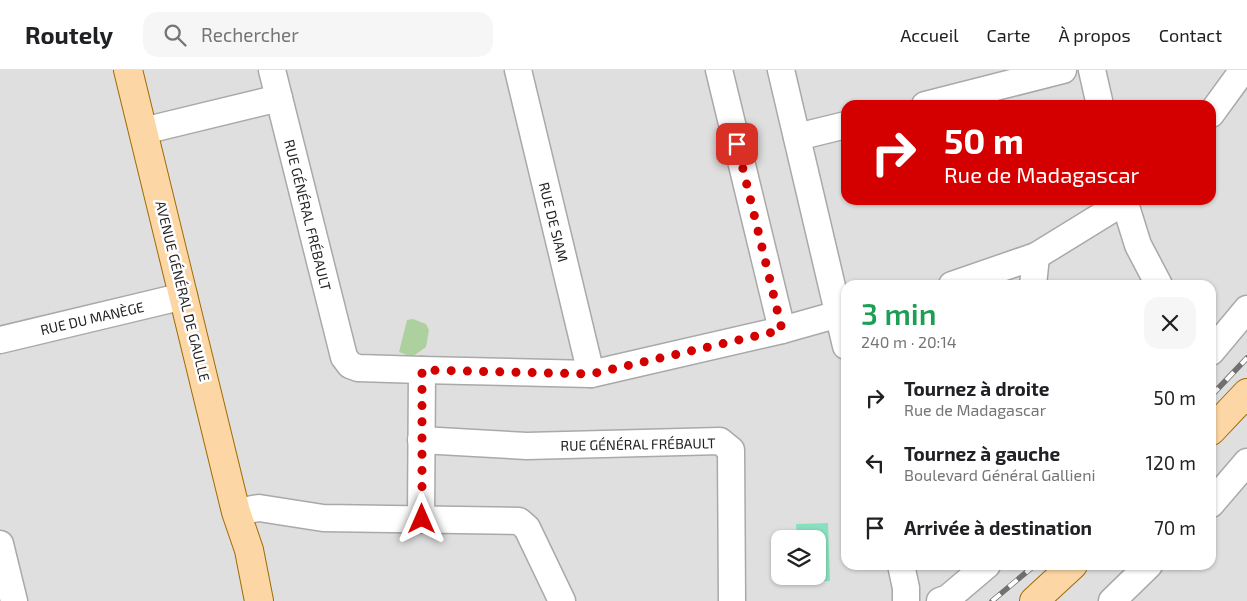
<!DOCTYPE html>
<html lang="fr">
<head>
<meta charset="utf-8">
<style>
  :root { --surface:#fff; --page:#f6f6f6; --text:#202124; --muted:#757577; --line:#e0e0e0 }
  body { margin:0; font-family:"Exo 2",sans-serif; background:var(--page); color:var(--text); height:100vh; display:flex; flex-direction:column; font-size:19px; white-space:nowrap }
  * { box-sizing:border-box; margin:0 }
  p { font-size:16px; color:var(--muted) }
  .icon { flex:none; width:28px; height:28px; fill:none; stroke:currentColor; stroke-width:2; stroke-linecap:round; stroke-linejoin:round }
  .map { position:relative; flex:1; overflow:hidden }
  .details { position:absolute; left:841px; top:210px; width:375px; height:290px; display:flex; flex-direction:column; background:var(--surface); border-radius:15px; box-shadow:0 1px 4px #0004 }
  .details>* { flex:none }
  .banner { position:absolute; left:841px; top:30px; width:375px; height:105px; border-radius:15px; box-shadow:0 1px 4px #0004; background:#d40000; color:#fff; overflow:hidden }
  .fabs { position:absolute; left:771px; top:460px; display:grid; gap:10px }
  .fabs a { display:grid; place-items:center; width:55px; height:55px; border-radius:10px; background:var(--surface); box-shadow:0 1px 4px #0004; font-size:25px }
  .pin { position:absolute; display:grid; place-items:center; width:42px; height:42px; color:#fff; margin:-21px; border-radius:10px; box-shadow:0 2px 8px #0006 }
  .me { position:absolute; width:55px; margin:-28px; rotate:0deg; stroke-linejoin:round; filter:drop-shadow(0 0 4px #0008) }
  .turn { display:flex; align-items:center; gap:18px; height:105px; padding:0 20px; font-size:22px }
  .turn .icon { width:65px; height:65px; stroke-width:2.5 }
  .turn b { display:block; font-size:35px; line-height:42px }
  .round { display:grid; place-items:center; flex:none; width:52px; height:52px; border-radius:15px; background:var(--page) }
  .summary { display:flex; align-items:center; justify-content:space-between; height:85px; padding:0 20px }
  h1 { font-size:30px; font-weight:600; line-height:38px; color:#1e9e55 }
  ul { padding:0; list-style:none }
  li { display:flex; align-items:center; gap:15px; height:65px; padding:0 20px }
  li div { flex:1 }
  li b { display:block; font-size:19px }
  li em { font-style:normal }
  header { display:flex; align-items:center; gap:30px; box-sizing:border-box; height:70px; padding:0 25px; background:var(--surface); border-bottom:1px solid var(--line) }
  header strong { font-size:24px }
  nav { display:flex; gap:28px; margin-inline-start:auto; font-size:18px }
  .search { width:350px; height:45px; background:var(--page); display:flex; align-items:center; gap:12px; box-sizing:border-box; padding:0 18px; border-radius:15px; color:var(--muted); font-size:19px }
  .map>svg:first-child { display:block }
  .residential { fill:#e0dfdf; fill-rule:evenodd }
  .forest { fill:#add19e }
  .pitch { fill:#88e0be }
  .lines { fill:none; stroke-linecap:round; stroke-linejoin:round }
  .minor-casing { stroke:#a9a9a9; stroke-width:29 }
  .major-casing { stroke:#a06b00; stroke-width:30 }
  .minor { stroke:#fff; stroke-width:26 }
  .major { stroke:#fcd6a4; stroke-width:28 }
  .rail-casing { stroke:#707070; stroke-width:5.5 }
  .rail { stroke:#fff; stroke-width:4; stroke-dasharray:11; stroke-linecap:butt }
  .route { stroke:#d40000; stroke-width:9; stroke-dasharray:0 16.2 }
  .labels { text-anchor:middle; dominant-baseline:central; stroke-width:5; stroke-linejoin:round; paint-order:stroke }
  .street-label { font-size:14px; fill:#222; stroke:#fff }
</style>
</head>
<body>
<header>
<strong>Routely</strong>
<div class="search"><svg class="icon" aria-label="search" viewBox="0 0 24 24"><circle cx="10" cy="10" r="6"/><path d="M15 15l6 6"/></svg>Rechercher</div>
<nav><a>Accueil</a><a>Carte</a><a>À propos</a><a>Contact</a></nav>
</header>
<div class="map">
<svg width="1247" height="531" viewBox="0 0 1247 531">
  <rect width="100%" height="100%" fill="#f2efe9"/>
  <path class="residential" d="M0,0H1247V531H0ZM846,35H1211V130H846ZM846,215H1211V495H846ZM780,469H818V506H780Z"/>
  <polygon class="forest" points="413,249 426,254 429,260 426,277 412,287 399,282 407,250"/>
  <polygon class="pitch" points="828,453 830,511 799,512 798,506 818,506 818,469 797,469 796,454"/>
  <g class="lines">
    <g class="minor-casing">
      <g id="minor">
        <polyline points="272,0 344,287 350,295 358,298 422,300 421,449"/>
        <polyline points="518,0 591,304"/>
        <polyline points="719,0 782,260"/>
        <polyline points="781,0 846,276"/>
        <polyline points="1092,0 1100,35"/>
        <polyline points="925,35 1063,0"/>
        <polyline points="1211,44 1243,0"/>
        <polyline points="143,61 279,28"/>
        <polyline points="797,67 846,55"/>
        <polyline points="1124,130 1138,175 1159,215"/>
        <polyline points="952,215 1036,186 1127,130"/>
        <polyline points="1033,215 1036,186"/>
        <polyline points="0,270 184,226"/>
        <polyline points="1211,282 1247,239"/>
        <polyline points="422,300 591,304 782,260 846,242"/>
        <polyline points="421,370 527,376 720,371 731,380 732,531"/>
        <polyline points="1211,434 1247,392"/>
        <polyline points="236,442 259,438 323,448 519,451 527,458 562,531"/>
        <polyline points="0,474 14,531"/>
        <polyline points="901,495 906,518 906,531"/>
        <polyline points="940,531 948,528 987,495"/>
        <polyline points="1112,531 1149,495"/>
      </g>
    </g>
    <g class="major-casing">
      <g id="major">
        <polyline points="128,0 236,442 249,480 259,531"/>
        <polyline points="1211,361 1247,323"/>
        <polyline points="1034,531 1073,495"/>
      </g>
    </g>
    <use href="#minor" class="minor"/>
    <use href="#major" class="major"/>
    <g class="rail-casing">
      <g id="rail">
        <polyline points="1211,326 1247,288"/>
        <polyline points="992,531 1035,495"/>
      </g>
    </g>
    <use href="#rail" class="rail"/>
  </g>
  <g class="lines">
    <polyline class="route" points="422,449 422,300 591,304 782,260 737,74"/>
  </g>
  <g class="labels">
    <g class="street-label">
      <text transform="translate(308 145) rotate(76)">RUE GÉNÉRAL FRÉBAULT</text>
      <text transform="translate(554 152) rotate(76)">RUE DE SIAM</text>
      <text transform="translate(183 221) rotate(76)">AVENUE GÉNÉRAL DE GAULLE</text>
      <text transform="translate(92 248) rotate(-13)">RUE DU MANÈGE</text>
      <text transform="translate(638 374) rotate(-1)">RUE GÉNÉRAL FRÉBAULT</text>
    </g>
  </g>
</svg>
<div class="fabs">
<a><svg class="icon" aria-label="layers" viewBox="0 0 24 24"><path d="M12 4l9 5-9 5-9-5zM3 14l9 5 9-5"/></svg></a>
</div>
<div class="pin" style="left:737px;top:74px;background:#d93025"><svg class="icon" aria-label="arrive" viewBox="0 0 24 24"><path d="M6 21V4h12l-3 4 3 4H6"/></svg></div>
<svg class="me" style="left:422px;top:449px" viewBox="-20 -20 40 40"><path d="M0-17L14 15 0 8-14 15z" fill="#d40000" stroke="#fff" stroke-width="4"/></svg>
<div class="banner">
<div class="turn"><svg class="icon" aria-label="right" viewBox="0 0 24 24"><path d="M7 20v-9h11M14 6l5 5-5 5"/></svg><div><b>50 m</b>Rue de Madagascar</div></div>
</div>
<section class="details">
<div class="summary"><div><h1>3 min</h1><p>240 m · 20:14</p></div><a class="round"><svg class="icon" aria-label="close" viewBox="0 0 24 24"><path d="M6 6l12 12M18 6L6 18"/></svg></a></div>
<ul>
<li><svg class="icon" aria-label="right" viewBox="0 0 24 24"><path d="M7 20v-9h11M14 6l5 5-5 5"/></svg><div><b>Tournez à droite</b><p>Rue de Madagascar</p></div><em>50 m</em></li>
<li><svg class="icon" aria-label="left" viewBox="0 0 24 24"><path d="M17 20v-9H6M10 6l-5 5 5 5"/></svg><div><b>Tournez à gauche</b><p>Boulevard Général Gallieni</p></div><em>120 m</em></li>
<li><svg class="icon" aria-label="arrive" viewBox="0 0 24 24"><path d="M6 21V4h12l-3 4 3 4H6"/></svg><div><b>Arrivée à destination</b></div><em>70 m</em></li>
</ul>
</section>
</div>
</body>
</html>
